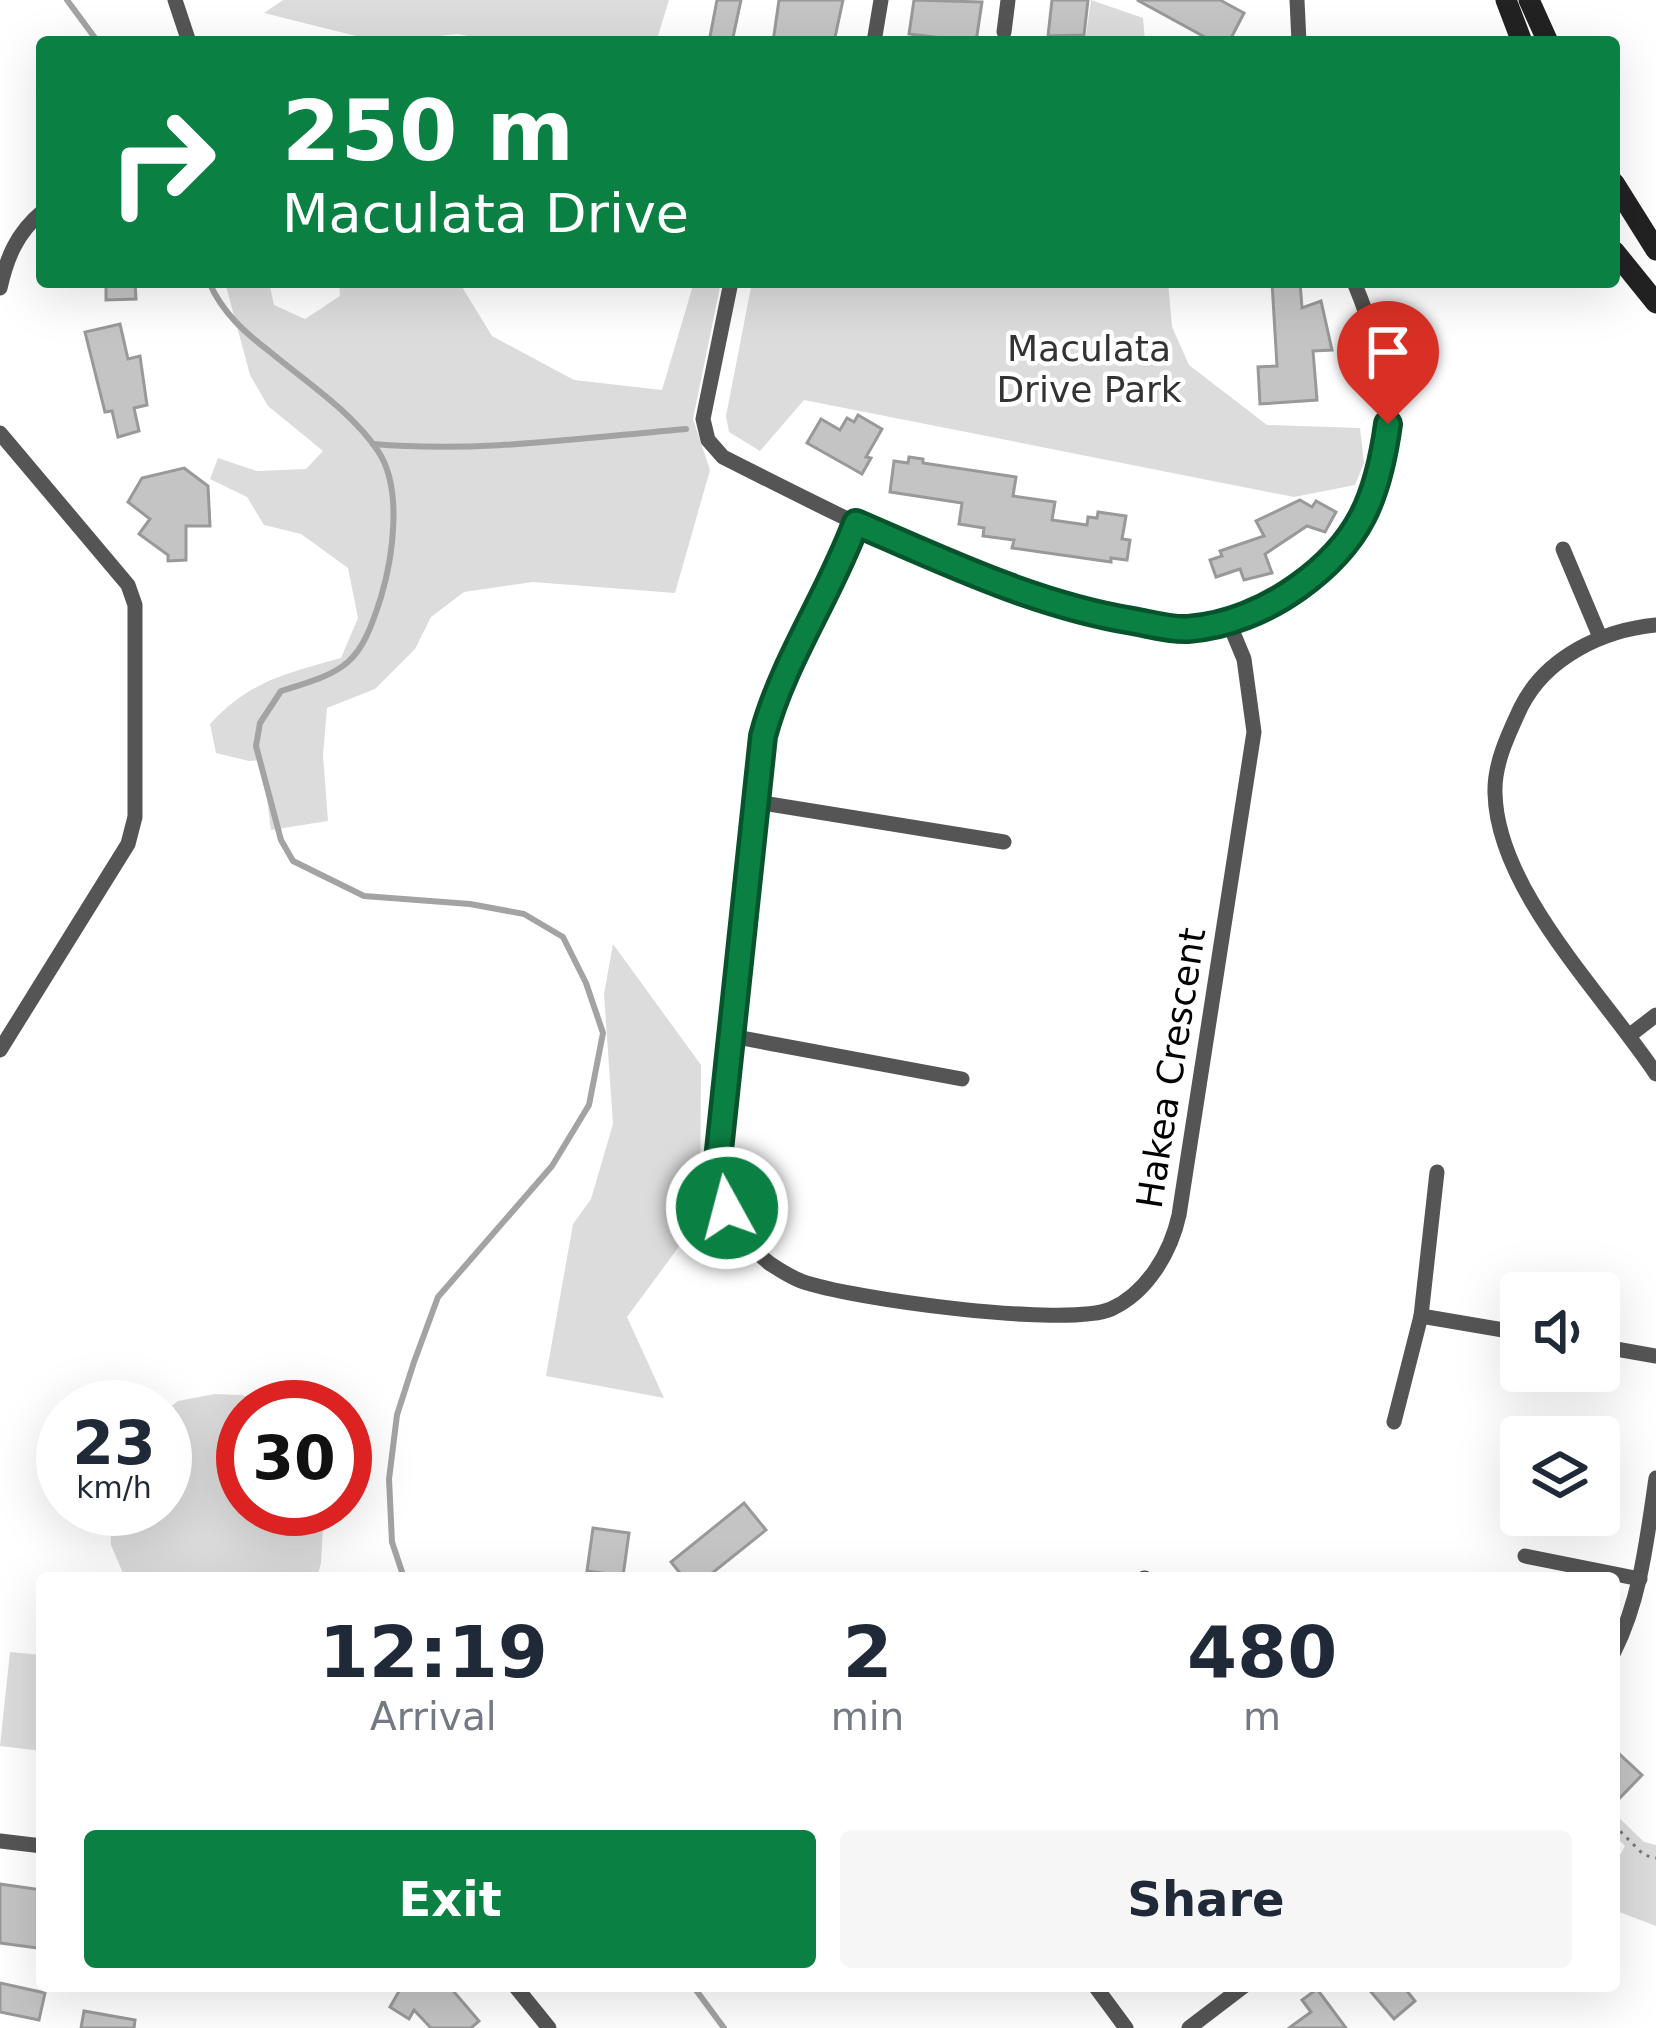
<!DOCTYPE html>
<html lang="en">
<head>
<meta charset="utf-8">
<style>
  :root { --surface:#fff; --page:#f6f6f7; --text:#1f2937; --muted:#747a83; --accent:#0b8043 }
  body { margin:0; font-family:"DejaVu Sans",sans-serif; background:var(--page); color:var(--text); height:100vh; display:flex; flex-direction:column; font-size:45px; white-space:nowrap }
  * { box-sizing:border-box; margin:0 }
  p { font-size:39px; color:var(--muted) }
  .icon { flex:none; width:66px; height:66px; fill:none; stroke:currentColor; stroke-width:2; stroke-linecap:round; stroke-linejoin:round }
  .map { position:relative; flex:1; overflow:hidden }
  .sheet { position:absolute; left:36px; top:1572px; width:1584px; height:420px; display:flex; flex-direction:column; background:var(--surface); border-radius:12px; box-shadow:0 12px 48px #0002 }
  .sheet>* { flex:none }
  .guide { position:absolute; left:36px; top:36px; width:1584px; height:252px; border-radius:12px; box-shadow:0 12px 48px #0002; background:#0b8043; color:#fff; overflow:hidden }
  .buttons { position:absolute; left:1500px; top:1272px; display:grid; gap:24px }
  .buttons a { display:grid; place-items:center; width:120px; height:120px; border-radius:12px; background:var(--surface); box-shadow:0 12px 48px #0002; font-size:60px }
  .speed { position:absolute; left:36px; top:1380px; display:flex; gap:24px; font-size:60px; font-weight:700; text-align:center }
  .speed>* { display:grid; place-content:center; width:156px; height:156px; border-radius:50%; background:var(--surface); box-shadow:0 12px 48px #0002; line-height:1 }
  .speed small { font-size:30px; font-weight:400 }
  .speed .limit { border:18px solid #d22; background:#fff; color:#111 }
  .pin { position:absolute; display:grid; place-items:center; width:102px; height:102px; color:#fff; margin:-123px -51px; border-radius:50% 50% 50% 0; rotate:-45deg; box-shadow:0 0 12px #0007 }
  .pin .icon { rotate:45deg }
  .me { position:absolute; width:132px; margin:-66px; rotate:353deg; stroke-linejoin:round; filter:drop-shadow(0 0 9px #0008) }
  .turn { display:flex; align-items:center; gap:42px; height:252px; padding:0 48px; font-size:54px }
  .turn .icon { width:156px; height:156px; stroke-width:2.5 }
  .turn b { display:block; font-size:84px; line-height:102px }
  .eta { display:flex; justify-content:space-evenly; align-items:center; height:204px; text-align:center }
  .eta b { font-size:72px; font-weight:700; line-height:84px }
  .action { display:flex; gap:24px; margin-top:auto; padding:24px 48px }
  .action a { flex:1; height:138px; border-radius:12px; background:var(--accent); color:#fff; font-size:48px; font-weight:700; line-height:138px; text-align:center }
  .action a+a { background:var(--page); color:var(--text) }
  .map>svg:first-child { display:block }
  .green { fill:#dcdcdc }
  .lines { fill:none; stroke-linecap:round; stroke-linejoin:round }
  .stream { stroke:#a3a3a3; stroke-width:6 }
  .building { fill:#c4c4c4; stroke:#999; stroke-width:3 }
  .path { stroke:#777; stroke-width:3; stroke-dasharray:3 6; stroke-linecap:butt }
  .street { stroke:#555; stroke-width:15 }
  .secondary { stroke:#222; stroke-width:21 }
  .route-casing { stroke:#07532c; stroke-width:30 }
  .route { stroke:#0b8043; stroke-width:21 }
  .labels { text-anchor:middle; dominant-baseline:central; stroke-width:9; stroke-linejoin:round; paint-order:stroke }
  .park-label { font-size:36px; fill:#333; stroke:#fff }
  .street-label { font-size:36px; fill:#000; stroke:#fff }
</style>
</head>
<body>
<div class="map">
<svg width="1656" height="2028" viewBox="0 0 1656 2028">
  <rect width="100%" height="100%" fill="#fff"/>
  <g class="green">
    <polygon points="283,0 669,0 656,42 496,42 458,34 380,42 264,13"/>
    <polygon points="1091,0 1143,18 1145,42 1085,42"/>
    <path d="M225,282H269L274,305L305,319L340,296L339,282H459L492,336L574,380L662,390L694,282H721L693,419L710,470L675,593L533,582L464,592L431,617L415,649L375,689L327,708L323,755L328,821L271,830L262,760L249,761L216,753L210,724C251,680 285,674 341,658L358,618L348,568L301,534L264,525L247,497L210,479L218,458L257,471L306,469L323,451L268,406L250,375Z"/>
    <polygon points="752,282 1168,282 1172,327 1189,365 1267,425 1360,428 1364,463 1355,485 1294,497 804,400 760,451 729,432 726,416"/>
    <polygon points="613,944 701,1065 700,1218 627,1317 664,1398 546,1376 573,1224 591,1199 613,1124 604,994"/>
    <polygon points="215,1394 242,1395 273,1407 243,1407 243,1509 324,1509 321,1563 317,1578 125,1578 111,1545 110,1509 165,1509 165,1411 178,1401"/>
    <polygon points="10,1652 42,1655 42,1751 0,1746"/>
    <polygon points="1614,1813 1644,1842 1656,1845 1656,1926 1614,1910 1614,1865 1625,1846 1614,1835"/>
  </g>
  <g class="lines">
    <g class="stream">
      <polyline points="67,0 98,42"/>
      <path d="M209,282C222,312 244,332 269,351C306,382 351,411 378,451C403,488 393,557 381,597C360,664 348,671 281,691L260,723L256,746L281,840L293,861L364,896L470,904L524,914L563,937L586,983L603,1033L589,1105L552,1166L438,1297L414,1362L397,1415L389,1479L392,1542L404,1578"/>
      <path d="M373,444C478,453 582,438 686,429"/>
      <polyline points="693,1986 724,2028"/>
    </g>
  </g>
  <g class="building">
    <polygon points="717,0 741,0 732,42 709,42"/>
    <polygon points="779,0 843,0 834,42 773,42"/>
    <polygon points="914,0 982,2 976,42 909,34"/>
    <polygon points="1052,0 1088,0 1084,35 1048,36"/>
    <polygon points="1137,0 1220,0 1244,13 1229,42 1214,42"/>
    <polygon points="106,282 135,282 136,299 106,300"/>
    <polygon points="1272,282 1300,282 1302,308 1321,301 1332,350 1313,351 1317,400 1260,404 1258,367 1277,366"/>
    <polygon points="120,324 128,359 140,356 147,405 134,408 139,431 118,437 112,411 105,412 85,332"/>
    <polygon points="858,415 882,429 866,457 871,458 862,474 807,443 821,419 840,430 847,418 854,422"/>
    <polygon points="909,457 923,459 923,463 1016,477 1013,496 1055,502 1052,520 1087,525 1088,517 1097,518 1098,512 1126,516 1122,539 1130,540 1127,560 1111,558 1111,562 1012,548 1014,540 983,536 984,528 959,524 962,503 890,492 894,461 908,463"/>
    <polygon points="184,468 208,486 210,526 186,526 186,560 168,561 168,555 139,534 150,519 128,502 142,478"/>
    <polygon points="1300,500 1312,507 1316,501 1336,512 1325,532 1307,526 1265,554 1272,573 1244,580 1240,569 1216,577 1210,560 1222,556 1220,551 1264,536 1256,521"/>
    <polygon points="744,1503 766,1530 706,1578 684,1578 671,1562"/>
    <polygon points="593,1528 629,1533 623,1576 587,1571"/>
    <polygon points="1614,1749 1642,1775 1614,1804"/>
    <polygon points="0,1884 42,1890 38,1948 0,1943"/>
    <polygon points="0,1983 45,1993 39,2020 0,2012"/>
    <polygon points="402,1986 449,1986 479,2021 471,2028 431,2028 414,2010 409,2019 390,2007"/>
    <polygon points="1366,1986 1403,1986 1415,2001 1394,2019"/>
    <polygon points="1317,1989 1346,2028 1289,2028 1311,2012 1302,2000"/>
    <polygon points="84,2011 135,2020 134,2028 81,2028"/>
  </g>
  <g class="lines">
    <polyline class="path" points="1614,1825 1644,1855 1656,1858"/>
    <g class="street">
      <polyline points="175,0 189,42"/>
      <polyline points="1297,0 1299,42"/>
      <polyline points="1004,32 1008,0"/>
      <polyline points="874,42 881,0"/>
      <path d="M731,282L703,419L708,440L723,457C844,518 968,584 1101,614C1127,620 1156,629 1182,629C1249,631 1313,584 1351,534C1408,460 1387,361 1354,282"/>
      <path d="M0,288C7,257 17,233 42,212"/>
      <polyline points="0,433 128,585 135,605 135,817 128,844 0,1050"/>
      <path d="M856,523C829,596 783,661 763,736L717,1169C726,1208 737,1238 769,1263C778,1269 791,1277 801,1281C850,1299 1067,1328 1111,1309C1147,1293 1171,1252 1179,1215L1254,732L1244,659L1229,623"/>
      <polyline points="1563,549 1600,637"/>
      <path d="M1656,625C1603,630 1546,657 1521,707C1509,733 1494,763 1495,793C1497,890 1603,994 1656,1074"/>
      <polyline points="756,802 1004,842"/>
      <polyline points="1630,1035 1656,1015"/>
      <polyline points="731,1036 962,1079"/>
      <polyline points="1421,1316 1521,1333"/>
      <polyline points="1599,1346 1656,1356"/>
      <polyline points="1394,1422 1421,1316 1437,1172"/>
      <polyline points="1525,1556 1640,1579"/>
      <polyline points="1144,1578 1145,1578"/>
      <path d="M1614,1652C1641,1598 1647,1538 1656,1478"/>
      <polyline points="0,1841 42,1846"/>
      <polyline points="515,1986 549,2028"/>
      <polyline points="1095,1986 1126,2028"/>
      <polyline points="1189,2028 1244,1986"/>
    </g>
    <g class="secondary">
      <polyline points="1506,0 1522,42"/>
      <polyline points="1529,0 1548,42"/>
      <polyline points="1614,183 1656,250"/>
      <polyline points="1614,251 1656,303"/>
    </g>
  </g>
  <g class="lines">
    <g class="route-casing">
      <path id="route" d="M727,1208L717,1169L763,736C783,661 829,596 856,523C946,562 1036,605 1133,621C1150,624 1170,630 1188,629C1227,626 1266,610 1298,587C1360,543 1378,497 1388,424"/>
    </g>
    <use href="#route" class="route"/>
  </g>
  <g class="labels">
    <g class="park-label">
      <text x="1089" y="348">Maculata<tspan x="1089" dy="41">Drive Park</tspan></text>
    </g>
    <g class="street-label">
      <text transform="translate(1171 1068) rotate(-81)">Hakea Crescent</text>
    </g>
  </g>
</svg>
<div class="buttons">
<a><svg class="icon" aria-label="sound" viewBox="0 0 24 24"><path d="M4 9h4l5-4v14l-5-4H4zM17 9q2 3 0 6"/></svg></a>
<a><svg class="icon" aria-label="layers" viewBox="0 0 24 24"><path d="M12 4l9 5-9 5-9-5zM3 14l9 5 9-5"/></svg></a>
</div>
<div class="speed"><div>23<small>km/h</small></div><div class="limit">30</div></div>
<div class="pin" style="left:1388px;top:424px;background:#d93025"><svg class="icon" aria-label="arrive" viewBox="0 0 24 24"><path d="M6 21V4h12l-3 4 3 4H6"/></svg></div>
<svg class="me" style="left:727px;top:1208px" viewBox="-20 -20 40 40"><circle r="17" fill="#0b8043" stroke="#fff" stroke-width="3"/><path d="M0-11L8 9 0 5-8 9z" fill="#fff"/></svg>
<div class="guide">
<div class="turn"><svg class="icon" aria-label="right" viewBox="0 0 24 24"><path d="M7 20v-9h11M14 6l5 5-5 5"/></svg><div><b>250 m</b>Maculata Drive</div></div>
</div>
<section class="sheet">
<div class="eta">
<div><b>12:19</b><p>Arrival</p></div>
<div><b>2</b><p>min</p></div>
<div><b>480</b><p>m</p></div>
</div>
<div class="action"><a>Exit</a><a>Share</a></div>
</section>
</div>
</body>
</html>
